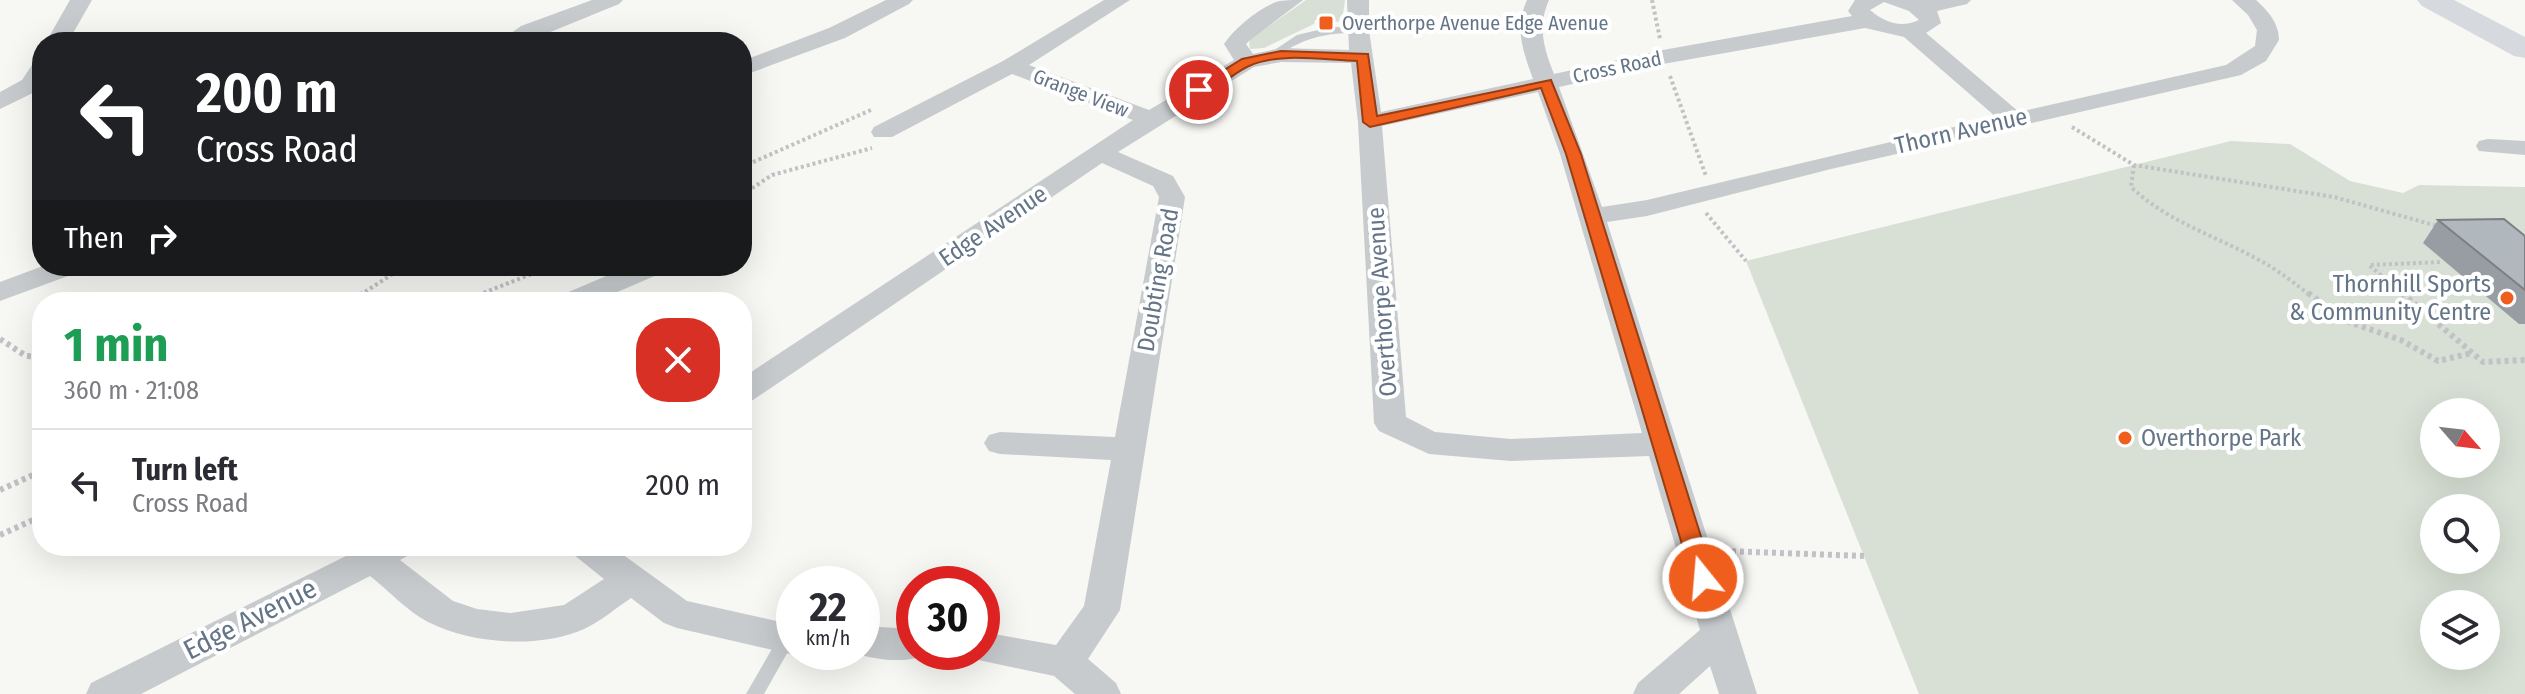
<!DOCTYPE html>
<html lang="en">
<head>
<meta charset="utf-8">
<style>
  :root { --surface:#fff; --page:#f2f2f3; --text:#2b2b33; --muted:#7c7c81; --line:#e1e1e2 }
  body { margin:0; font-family:"Fira Sans Condensed",sans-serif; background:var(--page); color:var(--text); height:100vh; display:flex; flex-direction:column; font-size:30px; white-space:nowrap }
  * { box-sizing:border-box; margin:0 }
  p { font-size:26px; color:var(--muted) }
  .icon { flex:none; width:44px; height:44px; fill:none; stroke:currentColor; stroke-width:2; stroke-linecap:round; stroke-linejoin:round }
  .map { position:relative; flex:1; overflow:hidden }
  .drawer { position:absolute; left:32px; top:292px; width:720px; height:264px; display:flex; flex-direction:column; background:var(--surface); border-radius:32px; box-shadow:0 8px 32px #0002 }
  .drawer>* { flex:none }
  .banner { position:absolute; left:32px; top:32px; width:720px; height:244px; border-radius:32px; box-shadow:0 8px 32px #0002; background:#202124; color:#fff; overflow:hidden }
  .needle { width:52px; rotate:118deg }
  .controls { position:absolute; left:2420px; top:398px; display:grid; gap:16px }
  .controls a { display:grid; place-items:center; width:80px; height:80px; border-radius:50%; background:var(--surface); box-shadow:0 8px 32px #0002; font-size:40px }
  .speed { position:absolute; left:776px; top:566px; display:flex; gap:16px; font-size:40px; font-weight:700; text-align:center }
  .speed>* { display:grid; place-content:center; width:104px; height:104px; border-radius:50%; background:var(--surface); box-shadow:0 8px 32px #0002; line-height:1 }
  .speed small { font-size:20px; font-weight:400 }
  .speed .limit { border:12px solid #d22; background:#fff; color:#111 }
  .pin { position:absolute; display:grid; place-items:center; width:68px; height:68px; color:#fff; margin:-34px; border:4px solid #fff; border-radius:50%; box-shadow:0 2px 8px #0007 }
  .me { position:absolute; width:88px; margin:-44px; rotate:343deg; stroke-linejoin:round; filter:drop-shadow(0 0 6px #0008) }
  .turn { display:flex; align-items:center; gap:28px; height:168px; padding:0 32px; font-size:36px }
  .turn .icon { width:104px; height:104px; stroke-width:2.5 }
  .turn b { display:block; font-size:56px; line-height:68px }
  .then { display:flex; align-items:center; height:76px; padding:0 32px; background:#0003; gap:16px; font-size:30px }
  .round { display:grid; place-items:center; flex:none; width:84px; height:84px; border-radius:32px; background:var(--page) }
  .summary { display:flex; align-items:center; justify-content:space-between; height:136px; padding:0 32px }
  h1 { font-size:48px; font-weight:700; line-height:60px; color:#1e9e55 }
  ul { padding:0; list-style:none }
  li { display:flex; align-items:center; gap:24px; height:112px; padding:0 32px; border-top:2px solid var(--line) }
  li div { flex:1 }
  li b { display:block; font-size:30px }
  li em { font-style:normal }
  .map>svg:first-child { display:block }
  .green { fill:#d8e0d5; fill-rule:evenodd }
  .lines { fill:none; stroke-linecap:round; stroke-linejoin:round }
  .path-far1 { stroke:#c0c2c5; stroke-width:4; stroke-dasharray:3 3; stroke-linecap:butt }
  .path { stroke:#c0c2c5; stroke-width:6; stroke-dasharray:4 4; stroke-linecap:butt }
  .lane { fill:#c7cbce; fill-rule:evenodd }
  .street { fill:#c7cbce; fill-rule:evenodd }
  .secondary { fill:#d6dadf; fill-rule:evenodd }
  .wall { fill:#979da3 }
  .building { fill:#b0b7bd; stroke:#7b8084; stroke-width:2 }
  .route { fill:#ef5e1c; stroke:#9b3d12; stroke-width:2 }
  .poi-dot { fill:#ef5e1c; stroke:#fff; stroke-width:3 }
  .labels { text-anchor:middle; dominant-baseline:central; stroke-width:8; stroke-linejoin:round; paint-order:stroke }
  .far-poi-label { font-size:20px; fill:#647587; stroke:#fff; text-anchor:start }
  .far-street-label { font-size:20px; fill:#647587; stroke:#fff }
  .street-label { font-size:24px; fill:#647587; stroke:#fff }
  .poi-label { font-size:24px; fill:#647587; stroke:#fff; text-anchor:end }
  .near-street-label { font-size:28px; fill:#647587; stroke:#fff }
</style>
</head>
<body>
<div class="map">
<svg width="2525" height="694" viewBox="0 0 2525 694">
  <rect width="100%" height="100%" fill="#f7f7f4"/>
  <g class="green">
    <polygon points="1306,0 1345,0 1342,22 1315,20 1314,24 1264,48 1250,49 1249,40"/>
    <path d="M2231,141L2290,144L2350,181L2403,193L2419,185L2525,187V694H1919L1746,261ZM2434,412H2486V464H2434ZM2434,508H2486V560H2434ZM2434,604H2486V656H2434Z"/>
  </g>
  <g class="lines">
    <g class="path-far1">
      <polyline points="1652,0 1660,39"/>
      <polyline points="1670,76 1706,176"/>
      <polyline points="2072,127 2134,165 2334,197 2441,227"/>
      <path d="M2134,165L2131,187C2168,222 2216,236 2259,260C2278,270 2294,283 2310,295"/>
      <polyline points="742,167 871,110"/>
      <polyline points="742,195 772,175 872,148"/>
      <polyline points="1706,213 1746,261"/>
      <polyline points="360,295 405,266"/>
      <polyline points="478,295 552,266"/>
      <polyline points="2404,295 2369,265 2442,262"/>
    </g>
    <g class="path">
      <polyline points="2308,293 2349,322 2401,340 2438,361 2472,353"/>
      <polyline points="2402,293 2483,362 2525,360"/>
      <polyline points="349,302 363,293"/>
      <polyline points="461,302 483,293"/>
      <polyline points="0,339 26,356 42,357"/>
      <polyline points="0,490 42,471"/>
      <polyline points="0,535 42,516"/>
      <polyline points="1724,551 1864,556"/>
    </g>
    <g class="lane">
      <path d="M1331,27H1358L1363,30L1358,33C1322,33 1303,38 1273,59L1269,60L1264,57L1297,35Z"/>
      <polygon points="786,633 792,635 794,641 764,694 746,694 780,635"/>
    </g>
    <g class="street">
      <polygon points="70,0 92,0 68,42 46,42"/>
      <polygon points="592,0 623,0 619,4 526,42 499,42 521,26"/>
      <polygon points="886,0 913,0 909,4 845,38 742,76 742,61 829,28"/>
      <path d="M1104,0H1130L1029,65L1149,110L1234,60L1224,44C1235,28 1257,10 1276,2C1283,0 1294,0 1303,0L1249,41L1246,44L1253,54L1281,48L1349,50L1347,0H1369V30L1381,112L1533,79C1523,51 1514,28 1527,0H1549C1537,26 1544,49 1554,74L1663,50L1852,16L1848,11L1855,0H1971L1967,4L1937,11L1941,23L1926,33L2019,112L2226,65L2255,46L2257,30L2248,15L2232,0H2256C2268,11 2279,23 2279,40L2266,61L2241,75L1831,169L1647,216L1607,222L1757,694H1719L1710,666L1679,694H1633L1638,683L1700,630L1649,456L1511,461L1429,454L1379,431L1374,423L1358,122L1351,63L1281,62L1254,67L1118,152L1173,176L1185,197L1120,610L1088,659L1116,683L1121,694H1075L1054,676L969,658L966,652H982V632L1056,645L1084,606L1111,460L1000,454L989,451L984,443L989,435L1000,432L1115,437L1159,197L1153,186L1102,163L753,400L742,403V378L1133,120L1012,74L892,137H874L871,132L874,127L1003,61ZM1884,2L1909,11L1919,20C1901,29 1884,22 1870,10ZM1865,28L1904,37L1996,117L1647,200L1602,207L1559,87L1663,64ZM1538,92L1560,154L1642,433L1511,439L1435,432L1406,417L1382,126Z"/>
      <polygon points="42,60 39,90 0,109 0,92 22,80 34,62"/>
      <polygon points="2488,139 2525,141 2525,155 2479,151 2476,146 2479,141"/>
      <polygon points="43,266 83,266 79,272 0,301 0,282"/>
      <polygon points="630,266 668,266 664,272 594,302 555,302 559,296"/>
      <path d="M366,546H415L409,555L400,560L453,601L477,609L511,613L564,605L604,579L574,555L568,546H611L687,601L794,625V652H803L794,655L677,628L664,623L631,598C616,608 600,622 584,629C540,649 471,644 428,622C407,611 388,590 370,576L141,694H86L91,683Z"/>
      <path d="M862,626L914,629V652H929C911,666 870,659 850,652H862Z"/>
    </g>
    <polygon class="secondary" points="2417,0 2454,0 2525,37 2525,58 2514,56 2422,6"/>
  </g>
  <polygon class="wall" points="2438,220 2525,236 2525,324 2519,324 2423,243"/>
  <polygon class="building" points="2504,219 2525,236 2525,290 2438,220"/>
  <path class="route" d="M1281,51L1368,54L1377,116L1551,80L1581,154L1714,578L1711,584L1703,586L1696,584L1692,578L1566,154L1541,88L1370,127L1363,122L1357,61C1323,60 1280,52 1249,66C1232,73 1212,96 1194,93L1192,90L1242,59Z"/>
  <g class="poi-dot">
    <rect x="1318" y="15" width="16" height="16" rx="4"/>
    <circle cx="2507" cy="298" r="8"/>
    <circle cx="2125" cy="438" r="8"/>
  </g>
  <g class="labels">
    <g class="far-poi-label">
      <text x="1342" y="23">Overthorpe Avenue Edge Avenue</text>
    </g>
    <g class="far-street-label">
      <text transform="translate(1617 67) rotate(-12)">Cross Road</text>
      <text transform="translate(1081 93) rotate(21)">Grange View</text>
    </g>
    <g class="street-label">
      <text transform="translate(1961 131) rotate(-13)">Thorn Avenue</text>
      <text transform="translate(993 226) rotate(-34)">Edge Avenue</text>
      <text transform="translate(1158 280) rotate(-80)">Doubting Road</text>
      <text transform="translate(1382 302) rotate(-94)">Overthorpe Avenue</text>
    </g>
    <g class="poi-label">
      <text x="2491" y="284">Thornhill Sports<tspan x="2491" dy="28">&amp; Community Centre</tspan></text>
      <text x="2141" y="438" text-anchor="start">Overthorpe Park</text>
    </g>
    <g class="near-street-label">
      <text transform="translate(250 619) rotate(-27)">Edge Avenue</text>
    </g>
  </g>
</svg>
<div class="controls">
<a><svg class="needle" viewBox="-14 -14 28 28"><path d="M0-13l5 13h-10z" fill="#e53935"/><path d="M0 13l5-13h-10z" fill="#7c7c81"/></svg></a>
<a><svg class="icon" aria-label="search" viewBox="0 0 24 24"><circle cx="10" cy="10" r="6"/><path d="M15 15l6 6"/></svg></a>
<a><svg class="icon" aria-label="layers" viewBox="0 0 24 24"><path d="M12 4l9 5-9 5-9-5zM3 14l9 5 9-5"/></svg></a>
</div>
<div class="speed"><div>22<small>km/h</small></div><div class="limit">30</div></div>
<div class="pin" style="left:1199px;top:90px;background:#d93025"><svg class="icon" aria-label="arrive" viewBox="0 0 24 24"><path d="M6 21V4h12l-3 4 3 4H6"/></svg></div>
<svg class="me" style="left:1703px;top:578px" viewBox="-20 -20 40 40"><circle r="17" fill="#ef5e1c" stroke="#fff" stroke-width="3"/><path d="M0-11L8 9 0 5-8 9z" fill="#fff"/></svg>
<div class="banner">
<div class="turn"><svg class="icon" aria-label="left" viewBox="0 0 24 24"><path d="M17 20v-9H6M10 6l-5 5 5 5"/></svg><div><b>200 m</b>Cross Road</div></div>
<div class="then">Then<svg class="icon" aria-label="right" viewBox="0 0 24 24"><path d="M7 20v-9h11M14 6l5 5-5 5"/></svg></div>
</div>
<section class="drawer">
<div class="summary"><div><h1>1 min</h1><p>360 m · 21:08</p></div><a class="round" style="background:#d93025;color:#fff"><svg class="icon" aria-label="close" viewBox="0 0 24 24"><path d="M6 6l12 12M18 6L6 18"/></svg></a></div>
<ul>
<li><svg class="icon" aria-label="left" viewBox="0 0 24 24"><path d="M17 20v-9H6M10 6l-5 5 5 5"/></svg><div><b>Turn left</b><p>Cross Road</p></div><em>200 m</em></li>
</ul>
</section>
</div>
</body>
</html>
